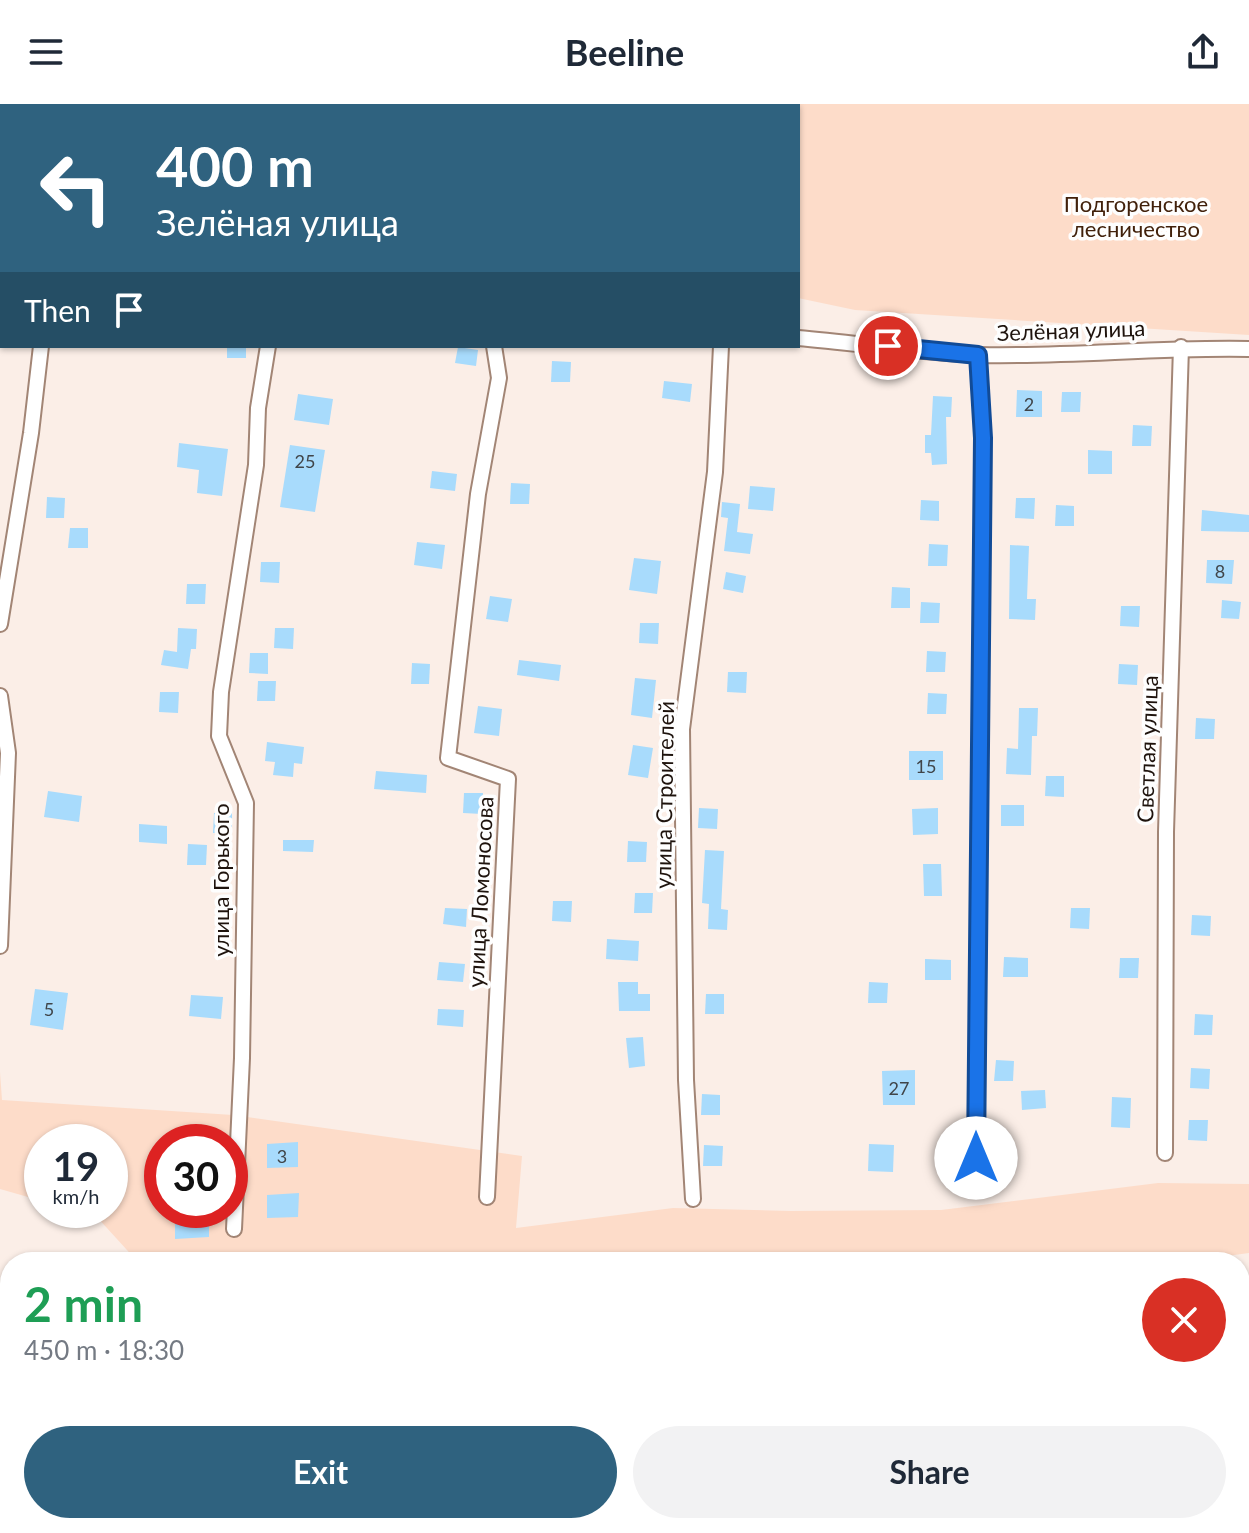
<!DOCTYPE html>
<html lang="en">
<head>
<meta charset="utf-8">
<style>
  :root { --surface:#fff; --page:#f2f2f3; --text:#1f2937; --muted:#747a83; --accent:#2f627f }
  body { margin:0; font-family:Lato,sans-serif; background:var(--page); color:var(--text); height:100vh; display:flex; flex-direction:column; font-size:30px; white-space:nowrap }
  * { box-sizing:border-box; margin:0 }
  p { font-size:26px; color:var(--muted) }
  .icon { flex:none; width:44px; height:44px; fill:none; stroke:currentColor; stroke-width:2; stroke-linecap:round; stroke-linejoin:round }
  .map { position:relative; flex:1; overflow:hidden }
  .details { position:absolute; left:0px; top:1148px; width:1250px; height:282px; display:flex; flex-direction:column; background:var(--surface); border-radius:32px 32px 0 0; box-shadow:0 2px 6px #0004 }
  .details>* { flex:none }
  .banner { position:absolute; left:0px; top:0px; width:800px; height:244px; box-shadow:0 2px 6px #0004; background:#2f627f; color:#fff; overflow:hidden }
  .speed { position:absolute; left:24px; top:1020px; display:flex; gap:16px; font-size:40px; font-weight:700; text-align:center }
  .speed>* { display:grid; place-content:center; width:104px; height:104px; border-radius:50%; background:var(--surface); box-shadow:0 2px 6px #0004; line-height:1 }
  .speed small { font-size:20px; font-weight:400 }
  .speed .limit { border:12px solid #d22; background:#fff; color:#111 }
  .pin { position:absolute; display:grid; place-items:center; width:68px; height:68px; color:#fff; margin:-34px; border:4px solid #fff; border-radius:50%; box-shadow:0 2px 8px #0007 }
  .me { position:absolute; width:88px; margin:-44px; rotate:0deg; stroke-linejoin:round; filter:drop-shadow(0 0 6px #0008) }
  .turn { display:flex; align-items:center; gap:28px; height:168px; padding:0 24px; font-size:36px }
  .turn .icon { width:104px; height:104px; stroke-width:2.5 }
  .turn b { display:block; font-size:56px; line-height:68px }
  .then { display:flex; align-items:center; height:76px; padding:0 24px; background:#0003; gap:16px; font-size:30px }
  .round { display:grid; place-items:center; flex:none; width:84px; height:84px; border-radius:42px; background:var(--page) }
  .head { display:flex; align-items:center; justify-content:space-between; height:136px; padding:0 24px }
  h1 { font-size:48px; font-weight:700; line-height:60px; color:#1e9e55 }
  .action { display:flex; gap:16px; margin-top:auto; padding:16px 24px }
  .action a { flex:1; height:92px; border-radius:48px; background:var(--accent); color:#fff; font-size:32px; font-weight:700; line-height:92px; text-align:center }
  .action a+a { background:var(--page); color:var(--text) }
  header { display:flex; justify-content:space-between; align-items:center; height:104px; padding:0 24px; background:var(--surface); font-size:36px; font-weight:700 }
  .map>svg:first-child { display:block }
  .green { fill:#fddcc9; fill-rule:evenodd }
  .building { fill:#a8dbfc }
  .lines { fill:none; stroke-linecap:round; stroke-linejoin:round }
  .street-casing { stroke:#a28575; stroke-width:18 }
  .street { stroke:#fff; stroke-width:14 }
  .route-casing { stroke:#114b97; stroke-width:20 }
  .route { stroke:#1a73e8; stroke-width:14 }
  .labels { text-anchor:middle; dominant-baseline:central; stroke-width:7; stroke-linejoin:round; paint-order:stroke }
  .number-label { font-size:18px; fill:#404549 }
  .park-label { font-size:22px; fill:#41210b; stroke:#fefefe }
  .street-label { font-size:22px; fill:#1e130d; stroke:#fefefe }
</style>
</head>
<body>
<header><svg class="icon" aria-label="menu" viewBox="0 0 24 24"><path d="M4 6h16M4 12h16M4 18h16"/></svg>Beeline<svg class="icon" aria-label="share" viewBox="0 0 24 24"><path d="M12 15V3M7 8l5-5 5 5M5 13v7h14v-7"/></svg></header>
<div class="map">
<svg width="1249" height="1429" viewBox="0 0 1249 1429">
  <rect width="100%" height="100%" fill="#fbeee7"/>
  <g class="green">
    <polygon points="0,0 1249,0 1249,231 855,206 798,194 798,2 2,2 0,128"/>
    <path d="M0,968L2,996L233,1011L522,1052L516,1124L673,1104L791,1107L941,1106L1158,1079L1249,1080V1149L1181,1158H388L380,1151L314,1158L137,1157L96,1112L75,1106H110V1038H42V1097L0,1085ZM162,1038H230V1106H162Z"/>
  </g>
  <g class="building">
    <rect x="227" y="242" width="19" height="12"/>
    <polygon points="458,243 478,246 476,262 455,259"/>
    <polygon points="552,257 571,258 570,278 551,278"/>
    <polygon points="664,277 692,280 690,298 662,294"/>
    <polygon points="1017,286 1042,287 1042,313 1016,313"/>
    <polygon points="1062,288 1081,288 1080,308 1061,308"/>
    <polygon points="298,290 333,295 329,321 294,316"/>
    <polygon points="933,292 952,293 951,313 946,313 947,360 932,361 931,349 925,349 925,331 931,331"/>
    <polygon points="1133,321 1152,322 1151,342 1132,342"/>
    <polygon points="179,339 228,345 222,392 197,389 199,366 177,363"/>
    <polygon points="290,341 325,346 315,408 280,403"/>
    <polygon points="1088,346 1112,347 1112,370 1088,370"/>
    <polygon points="432,367 457,370 455,387 430,384"/>
    <polygon points="511,379 530,380 529,400 510,400"/>
    <polygon points="750,382 775,384 773,407 748,405"/>
    <polygon points="47,393 65,394 64,414 46,414"/>
    <polygon points="1016,394 1035,394 1034,415 1015,414"/>
    <polygon points="921,396 939,397 939,417 920,416"/>
    <polygon points="722,398 740,400 737,428 753,430 750,450 724,447 728,414 721,413"/>
    <polygon points="1056,401 1074,402 1074,422 1055,422"/>
    <polygon points="1202,406 1249,411 1249,428 1201,427"/>
    <polygon points="70,424 88,424 88,444 68,444"/>
    <polygon points="417,438 445,441 442,465 414,461"/>
    <polygon points="929,440 948,441 947,462 928,462"/>
    <polygon points="1010,441 1029,442 1027,495 1036,495 1035,516 1009,515"/>
    <polygon points="634,454 661,457 657,490 629,486"/>
    <polygon points="1207,456 1234,456 1232,480 1206,479"/>
    <polygon points="261,458 280,458 279,479 260,478"/>
    <polygon points="726,468 746,472 743,489 723,485"/>
    <polygon points="187,480 206,480 205,500 186,500"/>
    <polygon points="892,483 910,484 910,504 891,504"/>
    <polygon points="490,492 512,495 508,518 486,515"/>
    <polygon points="1222,496 1241,498 1239,515 1221,514"/>
    <polygon points="921,498 940,499 939,519 920,519"/>
    <polygon points="1121,502 1140,502 1139,523 1120,522"/>
    <polygon points="640,519 659,519 658,540 639,539"/>
    <polygon points="178,524 197,525 196,545 191,545 188,565 161,561 164,546 177,548"/>
    <polygon points="275,524 294,524 293,545 274,544"/>
    <polygon points="927,547 946,548 945,568 926,568"/>
    <polygon points="250,549 268,549 268,570 249,569"/>
    <polygon points="519,556 561,561 559,577 517,571"/>
    <polygon points="412,559 430,560 429,580 411,580"/>
    <polygon points="1119,560 1138,561 1137,581 1118,580"/>
    <polygon points="728,568 747,568 746,589 727,588"/>
    <polygon points="635,574 656,576 652,614 631,611"/>
    <polygon points="258,577 276,577 275,597 257,597"/>
    <polygon points="160,588 179,588 178,609 159,608"/>
    <polygon points="928,589 947,590 946,610 927,610"/>
    <polygon points="478,602 502,605 499,632 474,629"/>
    <polygon points="1019,604 1038,604 1037,632 1032,632 1031,671 1006,670 1007,644 1018,645"/>
    <polygon points="1196,614 1215,615 1214,635 1195,635"/>
    <polygon points="267,638 304,643 302,660 294,659 293,673 273,671 275,658 265,657"/>
    <polygon points="633,641 653,644 648,674 628,671"/>
    <rect x="909" y="647" width="34" height="29"/>
    <polygon points="376,667 427,671 426,689 374,685"/>
    <polygon points="1046,672 1064,672 1064,693 1045,692"/>
    <polygon points="48,687 82,692 79,718 44,713"/>
    <polygon points="464,689 483,689 482,710 463,709"/>
    <rect x="1001" y="701" width="23" height="21"/>
    <polygon points="699,704 718,705 717,725 698,724"/>
    <polygon points="938,704 938,730 913,731 912,705"/>
    <polygon points="214,709 232,709 232,729 213,729"/>
    <polygon points="139,720 167,722 167,740 139,738"/>
    <polygon points="283,736 314,736 313,748 283,747"/>
    <polygon points="628,737 647,738 646,758 627,758"/>
    <polygon points="188,740 207,741 206,761 187,761"/>
    <polygon points="705,746 724,747 721,805 728,806 727,826 708,825 709,800 702,799"/>
    <polygon points="923,760 941,760 942,792 924,792"/>
    <polygon points="635,789 653,789 652,809 634,809"/>
    <polygon points="553,797 572,797 571,818 552,817"/>
    <polygon points="445,804 467,805 466,823 443,820"/>
    <polygon points="1071,804 1090,804 1089,825 1070,824"/>
    <polygon points="1192,811 1211,812 1210,832 1191,831"/>
    <polygon points="607,835 639,837 638,857 606,855"/>
    <polygon points="1004,853 1028,854 1028,873 1003,873"/>
    <polygon points="1120,854 1139,854 1138,874 1119,874"/>
    <polygon points="925,855 951,856 951,876 925,876"/>
    <polygon points="439,858 465,860 463,878 437,876"/>
    <polygon points="618,878 638,878 638,890 650,890 650,907 619,907"/>
    <polygon points="869,878 888,879 887,899 868,899"/>
    <polygon points="35,885 68,889 63,926 30,921"/>
    <polygon points="706,890 724,890 724,910 705,910"/>
    <polygon points="191,891 223,893 221,915 189,912"/>
    <polygon points="438,905 464,906 463,923 437,921"/>
    <polygon points="1195,910 1213,911 1212,931 1194,931"/>
    <polygon points="643,933 645,962 629,964 626,934"/>
    <polygon points="996,956 1014,957 1013,977 994,977"/>
    <polygon points="1191,964 1210,965 1209,985 1190,984"/>
    <polygon points="915,966 915,1001 883,1001 882,967"/>
    <polygon points="1045,986 1046,1004 1022,1006 1021,987"/>
    <polygon points="702,990 720,991 720,1011 701,1011"/>
    <polygon points="1112,993 1131,994 1130,1024 1111,1023"/>
    <polygon points="1189,1016 1208,1016 1207,1037 1188,1036"/>
    <polygon points="189,1024 210,1028 210,1038 159,1038"/>
    <polygon points="298,1038 298,1063 267,1064 267,1040"/>
    <polygon points="869,1040 894,1041 893,1068 868,1067"/>
    <polygon points="704,1041 723,1042 722,1062 703,1062"/>
    <polygon points="299,1089 298,1113 267,1114 267,1091"/>
    <polygon points="175,1106 209,1106 209,1133 175,1135"/>
  </g>
  <g class="lines">
    <g class="street-casing">
      <g id="street">
        <polyline points="0,144 2,144"/>
        <path d="M798,234C858,239 920,249 980,251C1070,253 1159,243 1249,245"/>
        <polyline points="0,520 31,329 41,242"/>
        <polyline points="0,592 8,649 0,842"/>
        <polyline points="1165,1049 1166,728 1181,243"/>
        <polyline points="976,1085 983,334 978,251"/>
        <polyline points="487,1093 508,675 448,654 478,390 499,274 494,242"/>
        <polyline points="693,1095 686,976 682,625 715,368 721,242"/>
        <polyline points="234,1125 242,954 246,699 219,632 221,588 256,361 258,304 268,242"/>
        <polyline points="1055,1429 1055,1420"/>
      </g>
    </g>
    <use href="#street" class="street"/>
  </g>
  <g class="lines">
    <g class="route-casing">
      <polyline id="route" points="888,242 978,251 983,334 976,1054"/>
    </g>
    <use href="#route" class="route"/>
  </g>
  <g class="labels">
    <g class="number-label">
      <text x="1029" y="300">2</text>
      <text x="305" y="357">25</text>
      <text x="1220" y="467">8</text>
      <text x="926" y="662">15</text>
      <text x="49" y="905">5</text>
      <text x="899" y="984">27</text>
      <text x="282" y="1052">3</text>
    </g>
    <g class="park-label">
      <text x="1136" y="99">Подгоренское<tspan x="1136" dy="25">лесничество</tspan></text>
    </g>
    <g class="street-label">
      <text transform="translate(1071 226) rotate(-2)">Зелёная улица</text>
      <text transform="translate(1147 645) rotate(-88)">Светлая улица</text>
      <text transform="translate(664 691) rotate(-89)">улица Строителей</text>
      <text transform="translate(220 776) rotate(-90)">улица Горького</text>
      <text transform="translate(480 788) rotate(-87)">улица Ломоносова</text>
    </g>
  </g>
</svg>
<div class="speed"><div>19<small>km/h</small></div><div class="limit">30</div></div>
<div class="pin" style="left:888px;top:242px;background:#d93025"><svg class="icon" aria-label="arrive" viewBox="0 0 24 24"><path d="M6 21V4h12l-3 4 3 4H6"/></svg></div>
<svg class="me" style="left:976px;top:1054px" viewBox="-20 -20 40 40"><circle r="19" fill="#fff"/><path d="M0-13L10 11 0 6-10 11z" fill="#1a73e8"/></svg>
<div class="banner">
<div class="turn"><svg class="icon" aria-label="left" viewBox="0 0 24 24"><path d="M17 20v-9H6M10 6l-5 5 5 5"/></svg><div><b>400 m</b>Зелёная улица</div></div>
<div class="then">Then<svg class="icon" aria-label="arrive" viewBox="0 0 24 24"><path d="M6 21V4h12l-3 4 3 4H6"/></svg></div>
</div>
<section class="details">
<div class="head"><div><h1>2 min</h1><p>450 m · 18:30</p></div><a class="round" style="background:#d93025;color:#fff"><svg class="icon" aria-label="close" viewBox="0 0 24 24"><path d="M6 6l12 12M18 6L6 18"/></svg></a></div>
<div class="action"><a>Exit</a><a>Share</a></div>
</section>
</div>
</body>
</html>
